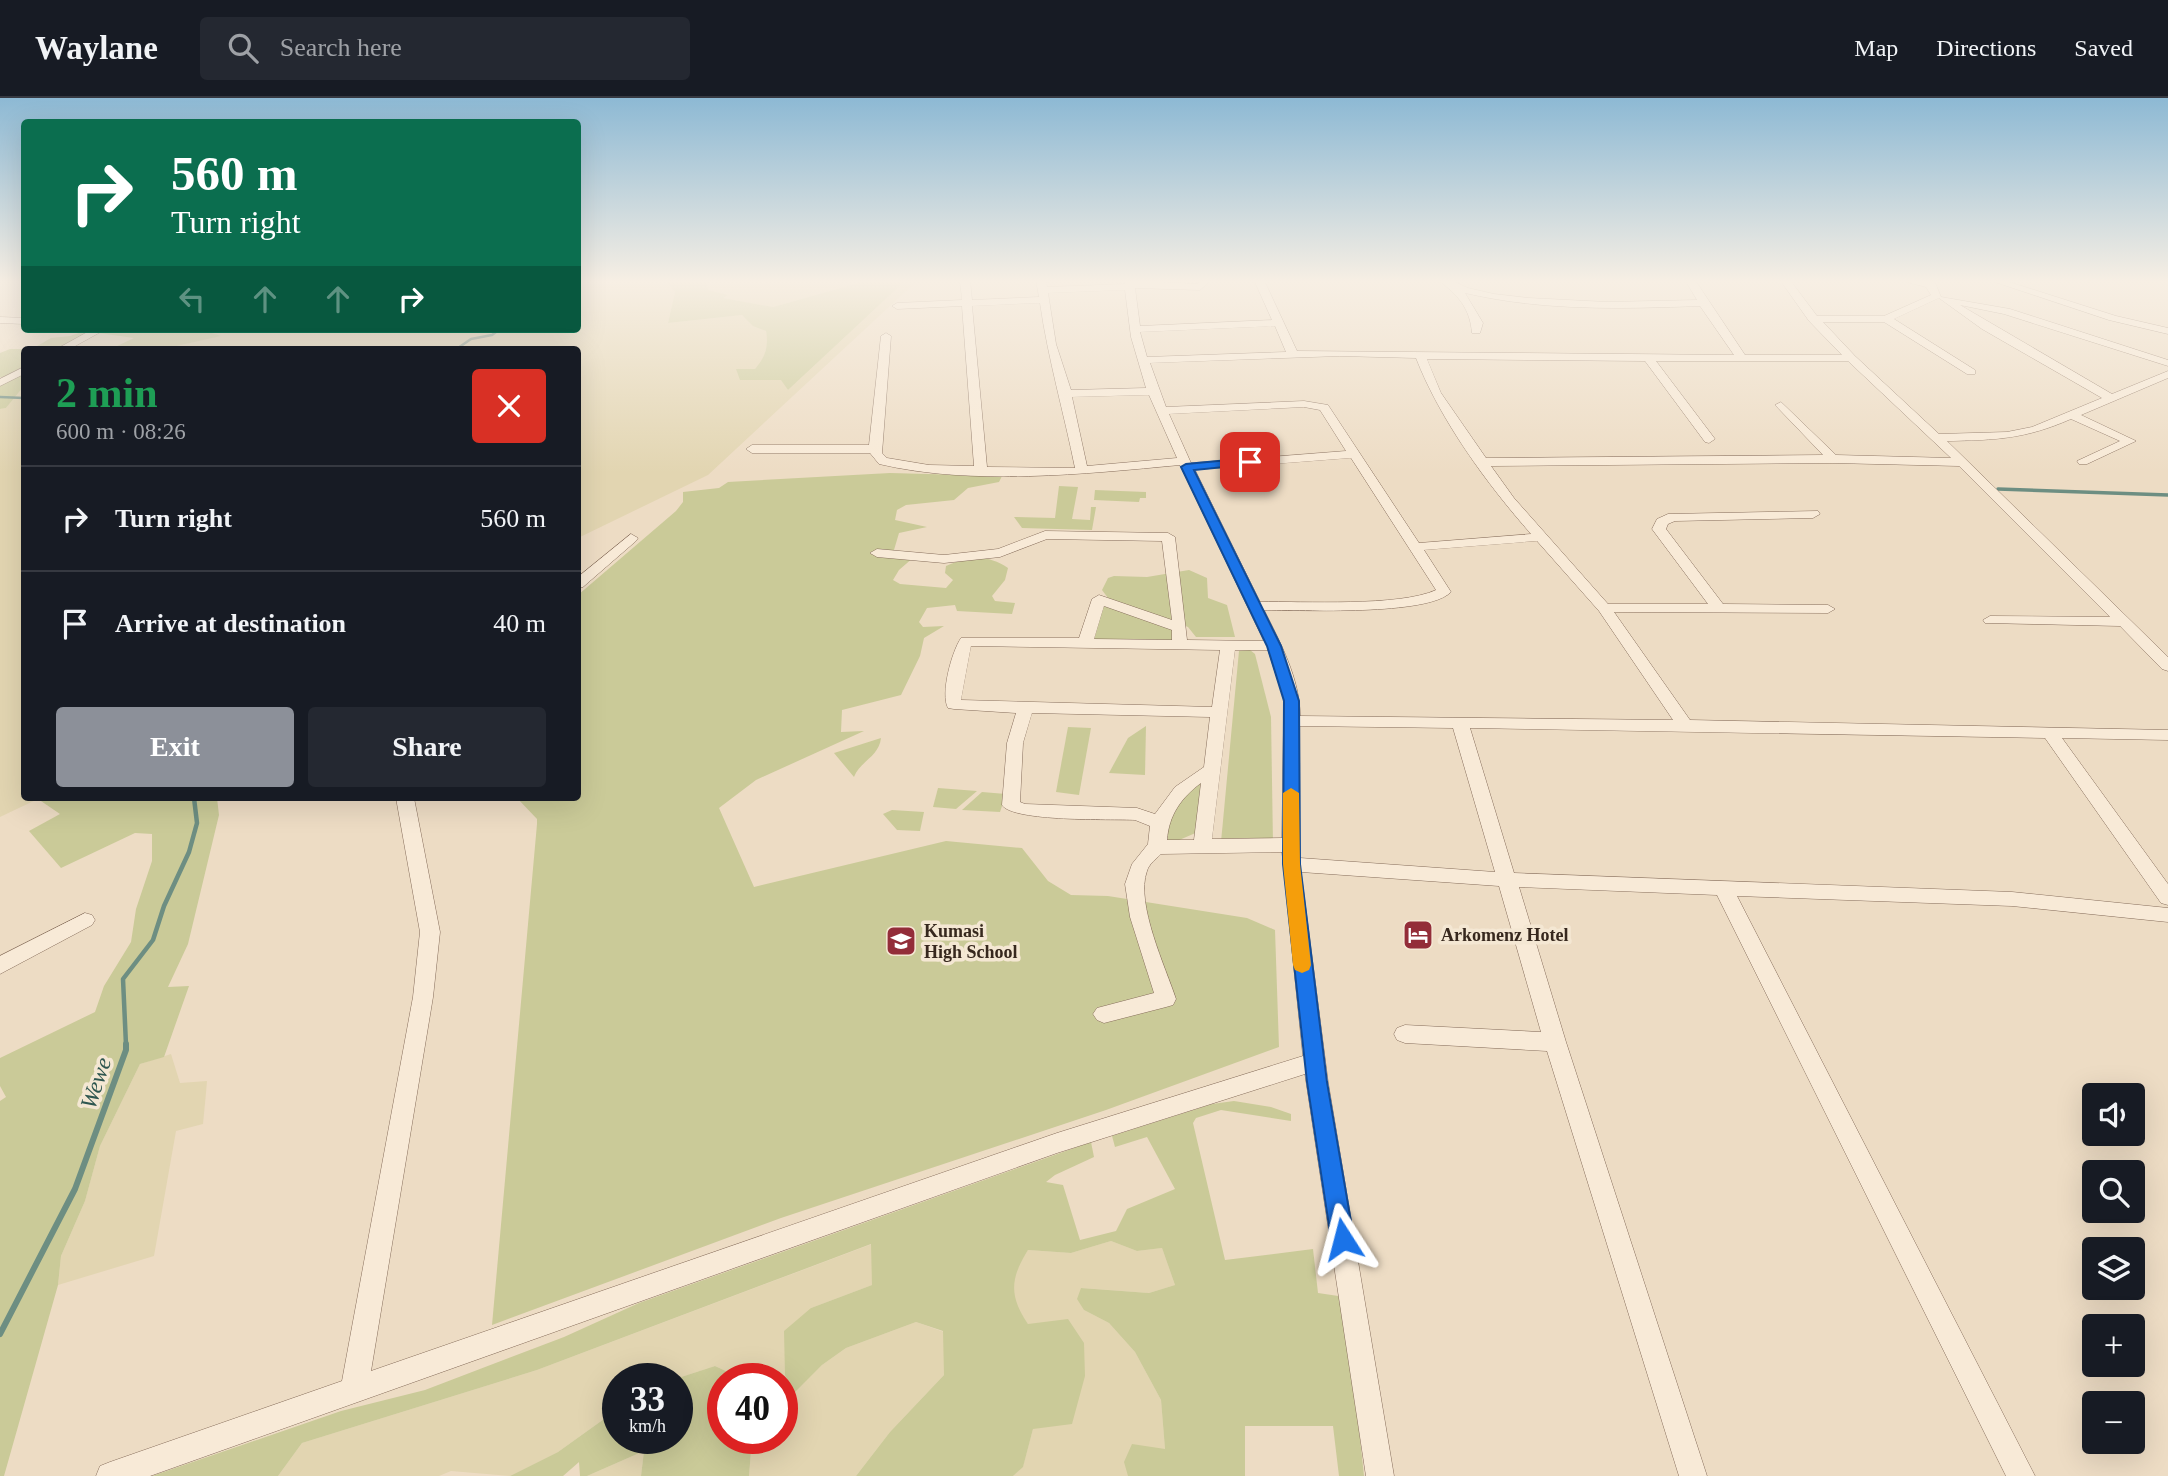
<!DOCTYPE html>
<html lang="en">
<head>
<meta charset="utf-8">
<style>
  :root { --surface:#171b24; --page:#242831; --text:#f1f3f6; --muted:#9ea1a6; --line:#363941; --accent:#8c9099 }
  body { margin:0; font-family:"Times New Roman",serif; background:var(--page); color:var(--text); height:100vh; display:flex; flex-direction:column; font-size:26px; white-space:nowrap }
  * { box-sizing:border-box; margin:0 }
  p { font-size:23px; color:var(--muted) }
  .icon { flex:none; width:38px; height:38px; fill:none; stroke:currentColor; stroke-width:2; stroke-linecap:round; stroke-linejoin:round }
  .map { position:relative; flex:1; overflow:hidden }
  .panel { position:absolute; left:21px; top:248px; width:560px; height:455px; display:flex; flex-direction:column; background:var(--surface); border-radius:7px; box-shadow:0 7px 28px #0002 }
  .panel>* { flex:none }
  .hud { position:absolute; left:21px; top:21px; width:560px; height:214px; border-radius:7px; box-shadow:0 7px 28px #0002; background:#0b6e4f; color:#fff; overflow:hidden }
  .fabs { position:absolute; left:2082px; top:985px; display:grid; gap:14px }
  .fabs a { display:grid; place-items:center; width:63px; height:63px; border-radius:7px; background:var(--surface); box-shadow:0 7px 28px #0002; font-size:35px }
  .speed { position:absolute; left:602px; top:1265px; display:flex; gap:14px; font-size:35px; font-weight:700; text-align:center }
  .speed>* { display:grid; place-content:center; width:91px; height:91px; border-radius:50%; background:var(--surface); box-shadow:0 7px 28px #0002; line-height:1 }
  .speed small { font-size:18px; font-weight:400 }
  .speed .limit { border:10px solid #d22; background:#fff; color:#111 }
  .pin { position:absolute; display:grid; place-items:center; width:60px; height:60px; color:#fff; margin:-30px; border-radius:14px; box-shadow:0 4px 10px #0006 }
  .me { position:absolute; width:77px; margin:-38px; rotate:351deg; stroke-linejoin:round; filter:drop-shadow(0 0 5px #0008) }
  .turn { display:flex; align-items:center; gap:24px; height:147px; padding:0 35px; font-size:32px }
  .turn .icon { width:91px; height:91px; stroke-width:2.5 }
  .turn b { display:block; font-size:49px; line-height:60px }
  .lanes { display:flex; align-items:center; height:66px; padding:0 35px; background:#0003; justify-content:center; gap:35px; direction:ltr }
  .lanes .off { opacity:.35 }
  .round { display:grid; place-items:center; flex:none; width:74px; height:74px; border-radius:7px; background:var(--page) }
  .headline { display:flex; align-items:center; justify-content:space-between; height:119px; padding:0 35px }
  h1 { font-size:42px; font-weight:700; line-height:52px; color:#1e9e55 }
  .button { display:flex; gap:14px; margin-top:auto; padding:14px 35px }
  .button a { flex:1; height:80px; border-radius:7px; background:var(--accent); color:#fff; font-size:28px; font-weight:700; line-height:80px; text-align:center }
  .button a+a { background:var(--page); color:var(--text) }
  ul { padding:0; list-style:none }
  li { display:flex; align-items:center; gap:21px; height:105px; padding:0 35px; border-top:2px solid var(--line) }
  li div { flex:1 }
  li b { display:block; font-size:26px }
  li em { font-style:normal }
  header { display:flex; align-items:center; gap:42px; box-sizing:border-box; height:98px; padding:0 35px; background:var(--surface); border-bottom:2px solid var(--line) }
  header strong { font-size:33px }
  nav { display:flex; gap:38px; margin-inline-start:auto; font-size:24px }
  .search { width:490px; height:63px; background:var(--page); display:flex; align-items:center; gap:18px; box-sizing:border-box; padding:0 24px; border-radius:7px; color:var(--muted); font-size:26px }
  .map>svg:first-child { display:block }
  .farmland { fill:#e2d5b1 }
  .green { fill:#caca98 }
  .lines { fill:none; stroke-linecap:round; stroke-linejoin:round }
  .stream-far3 { stroke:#6d8e82; stroke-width:2.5 }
  .stream-far2 { stroke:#6d8e82; stroke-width:3.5 }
  .stream-far1 { stroke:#6d8e82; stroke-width:4.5 }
  .stream { stroke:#6d8e82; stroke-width:6 }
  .minor-casing { stroke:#866d5b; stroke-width:1 }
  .minor { fill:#f8ead7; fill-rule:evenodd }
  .route { fill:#1a73e8; stroke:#114b97; stroke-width:2 }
  .slow { fill:#f59e0b }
  .labels { text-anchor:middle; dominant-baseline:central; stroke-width:7; stroke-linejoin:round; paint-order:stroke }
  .poi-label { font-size:18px; font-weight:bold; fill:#37281e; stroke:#f4e7d3; text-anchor:start }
  .near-water-label { font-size:23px; font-style:italic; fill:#2e564f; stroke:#f4e7d3 }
</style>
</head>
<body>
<header>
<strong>Waylane</strong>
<div class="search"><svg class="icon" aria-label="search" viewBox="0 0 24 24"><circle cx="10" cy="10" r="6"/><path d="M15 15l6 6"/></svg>Search here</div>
<nav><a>Map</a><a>Directions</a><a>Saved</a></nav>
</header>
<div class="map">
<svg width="2168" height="1378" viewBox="0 0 2168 1378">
  <rect width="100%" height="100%" fill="#eddcc4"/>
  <g class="farmland">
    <polygon points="578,182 665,182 675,194 668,225 742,217 753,227 766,233 768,244 763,263 755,271 782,282 788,292 903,185 869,182 773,209 722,200 708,192 706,182 918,182 708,377 578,440 578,252 159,252 219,238 200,231 578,231"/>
    <polygon points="24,288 24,700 40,700 0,719 0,311 6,310"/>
    <polygon points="171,956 180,985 207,983 206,995 203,1026 176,1033 154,1158 58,1187 61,1158 85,1103 100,1048 140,966"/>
    <polygon points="1111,1143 1137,1153 1162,1150 1175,1187 1149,1195 1082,1190 1084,1212 1109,1225 1135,1254 1161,1302 1165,1351 1129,1374 1128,1378 1013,1378 1023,1368 1033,1331 1028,1226 1015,1208 1013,1185 1019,1167 1028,1152 1071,1155"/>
    <polygon points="872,1146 872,1187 811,1210 794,1294 822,1267 846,1250 916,1224 944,1234 944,1277 890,1334 856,1378 749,1378 752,1341 782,1340 782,1281 743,1281 715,1268 675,1281 618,1281 618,1311 558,1354 510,1378 451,1373 439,1378 278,1378 302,1345 537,1272"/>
    <polygon points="644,1353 641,1378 587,1378"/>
  </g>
  <g class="green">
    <path d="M665,182H706L708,192L728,197L723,200L773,209L869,182L904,184L788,292L781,282H740L736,271H755C765,260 769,248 766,233L753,228L742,217L668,225L675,194Z"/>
    <polygon points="90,231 96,231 57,252 24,252 24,269 6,279 0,279 0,255 10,251 32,251 51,240 70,238"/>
    <polygon points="106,231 200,231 221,238 159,252 66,252 113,250 134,240 98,235"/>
    <polygon points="24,275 24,288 6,310 0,311 0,288"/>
    <path d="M890,375L1002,378L999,384L968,390L954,402L906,407L897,412L895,422L927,429L899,435L894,452L914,459L899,472L893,482L900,486L946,490L953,482L945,475L946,468C968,458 988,456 1008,470L1005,482L992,498L995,503L1015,505L1012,516L957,513L955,507L927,510L919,524L923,529L944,528L924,540L920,558L901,597L842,612L841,634L864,633L756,682L719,710L754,789L946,743L1022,750L1048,783L1071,797L1108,798L1247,820L1275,832L1279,949L1106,1012L781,1120L492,1227L537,726V721L517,700H578V497L676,413L683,404V394L719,390L728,384Z"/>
    <polygon points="1059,388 1078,389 1072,421 1090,422 1091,409 1096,409 1092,432 1022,430 1014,419 1055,420"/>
    <polygon points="1095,392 1146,394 1146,400 1140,400 1139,404 1094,402"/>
    <polygon points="1189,472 1207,480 1208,500 1227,507 1235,539 1196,539 1188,529 1108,500 1102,492 1108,480 1114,478 1147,479"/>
    <polygon points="1107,507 1175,532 1173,542 1094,542 1102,510"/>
    <polygon points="1250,552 1255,556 1271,619 1273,746 1221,744 1239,553"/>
    <polygon points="1146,628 1145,677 1109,675 1128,640"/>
    <polygon points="1068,629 1091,630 1079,697 1056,694"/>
    <path d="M881,640C879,659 860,663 854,679L834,655Z"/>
    <polygon points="1204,678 1200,733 1177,743 1168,742 1167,712"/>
    <polygon points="938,690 977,693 956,711 933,709"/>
    <polygon points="982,694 1006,696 1000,714 962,712"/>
    <polygon points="217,700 219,717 188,846 168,889 189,888 164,959 140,966 100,1048 85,1103 61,1158 58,1187 4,1378 0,1378 0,1003 6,999 0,988 0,960 95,914 104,888 131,844 136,811 152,763 152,736 135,735 61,770 29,733 60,716 38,701"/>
    <polygon points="892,712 924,714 920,733 897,732 883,716"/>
    <path d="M1234,1003L1271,1009L1291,1016V1023L1221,1012L1196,1020L1193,1025L1225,1162L1313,1151L1318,1195L1345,1199L1364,1378H1339L1333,1328H1245V1378H1128L1124,1364L1132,1346L1165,1351L1161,1302L1135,1254L1109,1225L1084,1212L1077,1201L1081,1190L1149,1195L1175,1187L1162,1150L1137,1153L1111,1143L1071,1155L1028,1152C1010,1181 1009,1198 1028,1226L1068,1221L1084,1245L1085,1278L1072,1326L1033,1331L1023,1369L1013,1378H856L890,1334L944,1277L943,1233L916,1224L846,1250L822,1267L794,1295L785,1277L784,1233L811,1210L872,1187L871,1146L537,1272L302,1345L278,1378H152L341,1313L425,1292L564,1239L639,1205L1091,1044L1094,1059L1055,1077L1046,1084L1063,1087L1080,1142L1116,1133L1127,1111L1175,1091L1147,1039L1115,1049L1112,1038L1212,1006Z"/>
    <polygon points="715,1268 743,1281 723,1281 723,1340 752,1341 749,1378 641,1378 644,1353 587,1378 580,1378 579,1364 563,1378 510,1378 558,1354 618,1311 618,1340 677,1340 677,1281 675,1281"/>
  </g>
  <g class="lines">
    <g class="stream-far3">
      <polyline points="455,252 471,241 492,237 500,231"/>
      <polyline points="0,299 24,300"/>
    </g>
    <polyline class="stream-far2" points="1998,391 2168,397"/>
    <polyline class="stream-far1" points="126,947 123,881 153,842 164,808 189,754 197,725 194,700"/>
    <polyline class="stream" points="0,1236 75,1091 126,952 126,946"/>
    <g class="minor-casing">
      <g id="minor">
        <path d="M960,182H970L972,202L1039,199L1036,182H1046L1047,189L1125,186L1124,182L1197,186L1201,182H1211L1200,192L1135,190L1140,228L1272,222L1254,182H1264L1297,253L1734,257L1700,208C1622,211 1542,213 1465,195L1483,225L1480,235H1472C1470,210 1458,197 1438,182H1450L1468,190L1494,196L1529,200L1607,204L1697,202L1685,182H1695L1745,257H1842L1809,223L1780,182H1790L1817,218H1884L1931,197L1926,189L1899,182H1934L1941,199L2010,211L2168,262V268L2004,216L1960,207L2112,296L2168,273V280L2081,317L2136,343L2087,366H2079L2077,363L2120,343L2071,321C2025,341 1997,342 1947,343L2168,559V573L2162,571L2120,528L1985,525L1983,522L1990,518L2110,519L1959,368L1833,365L1491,368L1514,400L1608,506H1708L1652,431L1657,421L1668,416L1818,413L1820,416L1813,420L1675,423L1668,426L1666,431L1723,506L1828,507L1835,511L1828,515L1614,514L1690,622L2168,632V642L2062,640L2168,786V807L2161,805L2045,640L1470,630L1514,775L2012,794L2168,810V824L2012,808L1737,798L2035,1378H2006L1717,797L1519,789L1566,944L1707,1378H1679L1547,953L1405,945L1397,942L1394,936L1397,930L1405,927L1541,934L1499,788L1301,774L1328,984L1394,1378H1366L1305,976L1057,1055L150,1378H96L100,1368L110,1364L342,1283L413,899L420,834L396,700H414L440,834L433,899L371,1273L1057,1035L1303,958L1282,754L1161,756C1156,761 1149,766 1147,773C1135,805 1166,870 1176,901L1173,907L1166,909L1104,925L1097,922L1093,916L1097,910L1154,895L1130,819L1125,786L1132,766L1148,746L1150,728L1135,722C1111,721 1013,724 1002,707L1007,645L1016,615L954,611L948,610C940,596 952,553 961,540H1079L1092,501L1099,497L1172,522L1162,443L1047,441L1000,459L944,465L877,459L870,455L877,451L944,457L998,451L1045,433L1168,435L1175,439L1187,542L1264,543L1180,367C1085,376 972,388 879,366L870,355H752L746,351L752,347H869L881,238L886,235L891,238L882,355L887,360L929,367L974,368L962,208L897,211L892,208L897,205L962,202ZM1125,192L1131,239L1146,290L1071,292L1056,246L1048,195ZM1939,200L1982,231L2102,300L2032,329L2007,334L1939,336L1855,258L1823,224H1884L1967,276H1975V272L1894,221ZM1040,205C1048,261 1064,315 1075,370L987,369L972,208ZM1275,228L1286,254L1147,259L1140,234ZM1340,258L1416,260C1440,322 1487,386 1531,436L1419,445L1328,307L1304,303L1166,309L1150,265ZM1427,261L1645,263L1705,344L1709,345L1715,341L1656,263H1848L1951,360L1836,357L1781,304L1775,307L1777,309L1823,357L1486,360L1441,295ZM1149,297L1177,360L1087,368L1072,299ZM1304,309L1320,312L1346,353L1191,365L1169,316ZM1351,360L1436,492C1399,509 1303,503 1260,504L1195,372ZM1537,443L1599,513L1673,622L1300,618C1300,581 1280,544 1264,512C1301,512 1428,518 1451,494L1424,452ZM1104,508L1172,532V542L1094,541ZM971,548L1220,552L1212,609L961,602ZM1235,552H1268L1284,602L1282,740L1212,741ZM1032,615L1210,619L1204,669L1175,689L1155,716L1137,710L1025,706L1020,704L1023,645ZM1300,628L1453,630L1495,774L1300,760ZM1201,685L1194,742H1167C1169,717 1181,700 1201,685Z"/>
        <polygon points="1989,182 2003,182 2116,218 2168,230 2168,236 2109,222"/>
        <polygon points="0,219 24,220 24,226 0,225"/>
        <polygon points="93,231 106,231 68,252 55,252"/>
        <polygon points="24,269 24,276 0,288 0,281"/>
        <polygon points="631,436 638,440 636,443 583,489 578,490 578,479"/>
        <polygon points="85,815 92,817 95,822 92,827 0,876 0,858"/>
      </g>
    </g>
    <use href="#minor" class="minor"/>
  </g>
  <linearGradient id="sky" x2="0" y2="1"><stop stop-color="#8db9d4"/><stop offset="0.49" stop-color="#f7efe4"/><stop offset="1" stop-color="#f7efe4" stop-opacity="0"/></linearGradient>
  <rect width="2168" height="375" fill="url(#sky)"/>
  <polygon class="route" points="1250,360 1255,364 1254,366 1194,372 1281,548 1299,603 1300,766 1327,984 1354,1141 1351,1149 1343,1152 1335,1149 1331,1141 1307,984 1283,766 1284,603 1267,548 1181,369 1186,366"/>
  <polygon class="slow" points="1291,690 1299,695 1300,766 1311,867 1309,872 1302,875 1295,872 1293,867 1283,766 1283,695"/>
  <defs>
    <g id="hotel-square" transform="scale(1.575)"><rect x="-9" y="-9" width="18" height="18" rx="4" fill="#932d39" stroke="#f4e7d3"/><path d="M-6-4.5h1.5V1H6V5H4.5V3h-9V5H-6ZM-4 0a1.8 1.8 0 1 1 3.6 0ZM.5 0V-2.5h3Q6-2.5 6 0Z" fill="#fff"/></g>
    <g id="school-square" transform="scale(1.575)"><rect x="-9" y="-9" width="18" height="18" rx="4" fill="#932d39" stroke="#f4e7d3"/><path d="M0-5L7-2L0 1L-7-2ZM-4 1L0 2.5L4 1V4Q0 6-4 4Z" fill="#fff"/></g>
  </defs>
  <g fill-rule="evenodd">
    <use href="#hotel-square" x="1418" y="837"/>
    <use href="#school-square" x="901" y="843"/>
  </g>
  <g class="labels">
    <g class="poi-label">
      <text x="924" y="833">Kumasi<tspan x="924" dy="21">High School</tspan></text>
      <text x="1441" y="837">Arkomenz Hotel</text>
    </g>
    <g class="near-water-label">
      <text transform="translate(96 985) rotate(-71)">Wewe</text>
    </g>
  </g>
</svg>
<div class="fabs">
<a><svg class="icon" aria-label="sound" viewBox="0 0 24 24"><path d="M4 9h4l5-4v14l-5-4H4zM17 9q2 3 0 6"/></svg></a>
<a><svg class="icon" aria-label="search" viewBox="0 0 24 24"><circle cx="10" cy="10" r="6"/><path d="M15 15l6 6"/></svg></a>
<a><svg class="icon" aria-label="layers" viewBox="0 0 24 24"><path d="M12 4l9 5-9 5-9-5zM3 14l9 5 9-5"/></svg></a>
<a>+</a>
<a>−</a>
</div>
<div class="speed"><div>33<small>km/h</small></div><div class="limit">40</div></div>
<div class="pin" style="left:1250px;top:364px;background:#d93025"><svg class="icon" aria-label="arrive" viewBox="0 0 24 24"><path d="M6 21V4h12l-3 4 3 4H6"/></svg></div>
<svg class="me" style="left:1343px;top:1141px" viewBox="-20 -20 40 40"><path d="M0-17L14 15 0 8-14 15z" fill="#1a73e8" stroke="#fff" stroke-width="4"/></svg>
<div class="hud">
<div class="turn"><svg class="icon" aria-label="right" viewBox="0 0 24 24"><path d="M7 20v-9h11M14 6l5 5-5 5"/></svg><div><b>560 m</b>Turn right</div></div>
<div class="lanes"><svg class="icon off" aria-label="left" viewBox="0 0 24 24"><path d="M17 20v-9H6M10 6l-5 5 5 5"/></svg><svg class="icon off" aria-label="ahead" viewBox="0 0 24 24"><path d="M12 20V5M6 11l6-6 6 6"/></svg><svg class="icon off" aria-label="ahead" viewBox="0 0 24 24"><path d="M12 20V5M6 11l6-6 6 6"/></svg><svg class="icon" aria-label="right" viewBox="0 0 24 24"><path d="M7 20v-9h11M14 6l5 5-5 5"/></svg></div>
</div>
<section class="panel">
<div class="headline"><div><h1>2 min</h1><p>600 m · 08:26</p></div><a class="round" style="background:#d93025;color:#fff"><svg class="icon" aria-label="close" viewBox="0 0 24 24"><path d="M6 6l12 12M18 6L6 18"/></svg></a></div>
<ul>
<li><svg class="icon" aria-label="right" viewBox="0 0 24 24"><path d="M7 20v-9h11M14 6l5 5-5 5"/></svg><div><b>Turn right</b></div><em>560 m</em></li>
<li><svg class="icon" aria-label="arrive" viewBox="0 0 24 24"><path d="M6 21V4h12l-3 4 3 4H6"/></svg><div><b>Arrive at destination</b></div><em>40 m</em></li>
</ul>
<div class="button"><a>Exit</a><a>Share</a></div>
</section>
</div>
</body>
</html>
